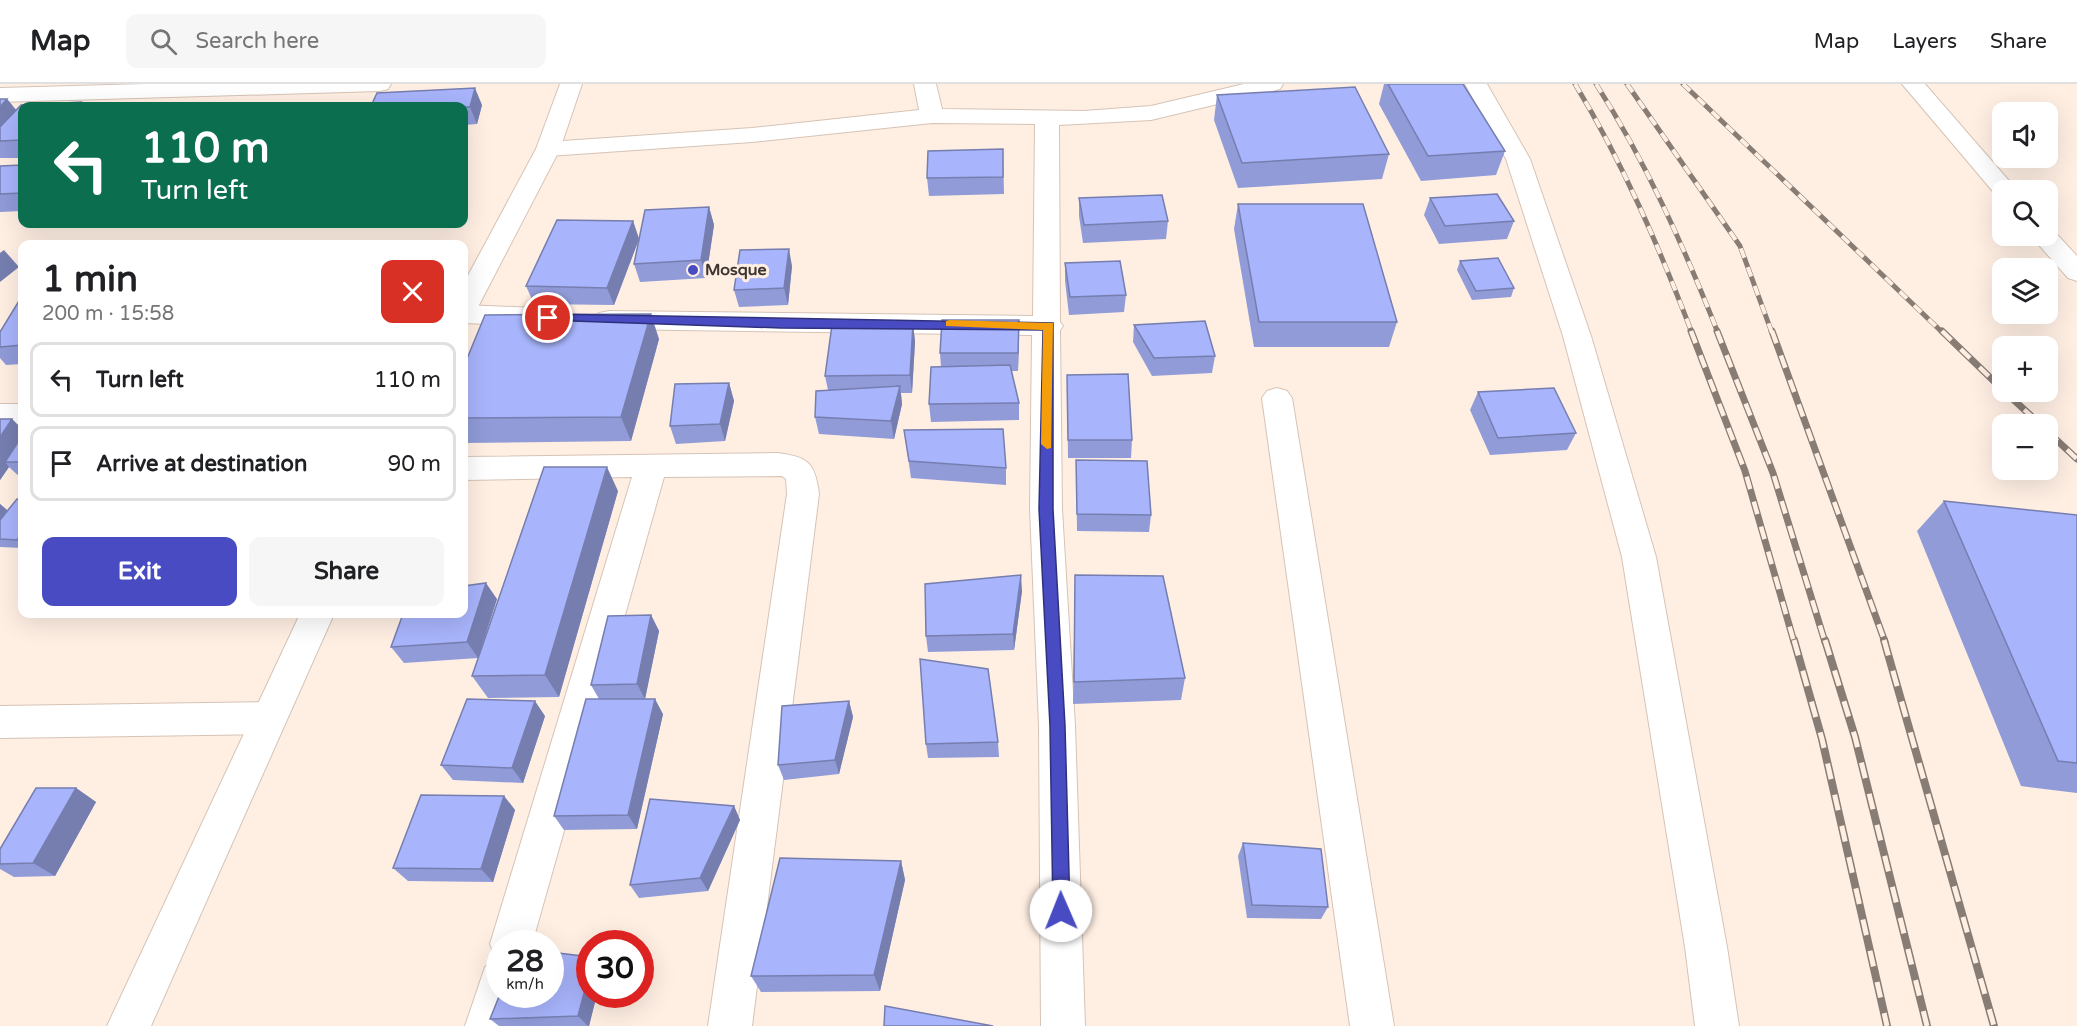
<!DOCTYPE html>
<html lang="en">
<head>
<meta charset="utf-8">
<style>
  :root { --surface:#fff; --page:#f6f6f6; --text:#202124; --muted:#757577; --line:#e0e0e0; --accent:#484bc1 }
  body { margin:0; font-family:"Varela Round",sans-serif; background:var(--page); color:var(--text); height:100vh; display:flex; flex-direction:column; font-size:22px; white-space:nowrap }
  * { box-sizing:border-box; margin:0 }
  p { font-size:20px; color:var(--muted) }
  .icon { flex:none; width:33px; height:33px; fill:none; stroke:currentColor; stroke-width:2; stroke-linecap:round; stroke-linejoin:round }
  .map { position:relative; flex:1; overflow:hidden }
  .details { position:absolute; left:18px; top:156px; width:450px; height:378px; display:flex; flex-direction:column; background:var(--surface); border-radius:12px; box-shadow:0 6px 24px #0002 }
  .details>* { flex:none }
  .guide { position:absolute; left:18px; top:18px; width:450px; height:126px; border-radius:12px; box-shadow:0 6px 24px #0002; background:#0b6e4f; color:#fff; overflow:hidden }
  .fabs { position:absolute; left:1992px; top:18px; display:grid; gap:12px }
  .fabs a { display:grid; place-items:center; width:66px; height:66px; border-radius:12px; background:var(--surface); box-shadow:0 6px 24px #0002; font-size:30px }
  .speed { position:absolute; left:486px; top:846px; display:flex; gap:12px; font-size:30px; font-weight:700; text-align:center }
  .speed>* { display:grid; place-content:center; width:78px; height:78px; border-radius:50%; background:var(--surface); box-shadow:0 6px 24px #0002; line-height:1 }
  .speed small { font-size:15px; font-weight:400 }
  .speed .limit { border:9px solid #d22; background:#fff; color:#111 }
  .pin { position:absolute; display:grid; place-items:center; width:51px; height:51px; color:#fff; margin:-26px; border:3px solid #fff; border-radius:50%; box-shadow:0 2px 6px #0007 }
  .me { position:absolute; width:66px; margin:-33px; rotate:359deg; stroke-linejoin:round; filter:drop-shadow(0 0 4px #0008) }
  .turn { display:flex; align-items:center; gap:21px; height:126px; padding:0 24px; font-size:27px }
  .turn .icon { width:78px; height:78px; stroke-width:2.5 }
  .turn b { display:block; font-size:42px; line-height:51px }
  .round { display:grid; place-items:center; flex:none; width:63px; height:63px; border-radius:12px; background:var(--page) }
  .overview { display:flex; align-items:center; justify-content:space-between; height:102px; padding:0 24px }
  h1 { font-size:36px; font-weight:800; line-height:45px }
  .button { display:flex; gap:12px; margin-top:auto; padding:12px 24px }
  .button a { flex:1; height:69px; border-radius:12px; background:var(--accent); color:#fff; font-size:24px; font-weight:800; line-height:69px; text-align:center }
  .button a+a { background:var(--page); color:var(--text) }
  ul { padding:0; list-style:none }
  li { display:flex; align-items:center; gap:18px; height:75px; margin:0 12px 9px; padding:0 12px; border:3px solid var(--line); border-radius:12px }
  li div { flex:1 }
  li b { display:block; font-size:22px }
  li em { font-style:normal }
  header { display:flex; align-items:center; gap:36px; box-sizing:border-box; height:84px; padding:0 30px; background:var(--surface); border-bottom:2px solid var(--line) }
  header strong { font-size:28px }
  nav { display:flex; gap:33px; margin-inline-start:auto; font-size:21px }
  .search { width:420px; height:54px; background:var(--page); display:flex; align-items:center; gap:15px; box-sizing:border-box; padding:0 21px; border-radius:12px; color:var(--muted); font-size:22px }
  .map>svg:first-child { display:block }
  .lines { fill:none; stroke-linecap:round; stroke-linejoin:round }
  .minor-casing { stroke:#d6c3b5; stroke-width:2 }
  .major-casing { stroke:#d6c3b5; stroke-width:2 }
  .minor { fill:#fff; fill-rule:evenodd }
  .major { fill:#fff; fill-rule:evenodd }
  .rail-far2-casing { stroke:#887d75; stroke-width:5 }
  .rail-far1-casing { stroke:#887d75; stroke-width:7 }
  .rail-casing { stroke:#887d75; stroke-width:8 }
  .rail-far2 { stroke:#ffefe3; stroke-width:4; stroke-dasharray:10; stroke-linecap:butt }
  .rail-far1 { stroke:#ffefe3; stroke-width:4.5; stroke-dasharray:13; stroke-linecap:butt }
  .rail { stroke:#ffefe3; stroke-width:5; stroke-dasharray:16; stroke-linecap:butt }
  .wall { fill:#909bd8 }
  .shaded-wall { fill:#767eb0 }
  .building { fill:#a8b4fb; stroke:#767eb0; stroke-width:1.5 }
  .route { fill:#484bc1; stroke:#2f317d; stroke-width:1.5 }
  .slow { fill:#f59e0b }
  .poi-dot { fill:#484bc1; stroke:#ffefe3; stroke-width:2 }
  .labels { text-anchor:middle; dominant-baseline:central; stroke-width:6; stroke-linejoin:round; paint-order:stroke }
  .poi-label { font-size:16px; font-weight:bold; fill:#3e3631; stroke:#ffefe3; text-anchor:start }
</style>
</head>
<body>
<header>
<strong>Map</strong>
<div class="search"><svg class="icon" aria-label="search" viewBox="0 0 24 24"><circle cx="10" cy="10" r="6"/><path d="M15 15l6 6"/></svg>Search here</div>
<nav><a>Map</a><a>Layers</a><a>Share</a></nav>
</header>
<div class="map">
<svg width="2077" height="942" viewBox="0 0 2077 942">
  <rect width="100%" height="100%" fill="#ffefe3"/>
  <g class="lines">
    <g class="minor-casing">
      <g id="minor">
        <polygon points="145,0 391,0 388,5 380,7 0,18 0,4"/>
        <polygon points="914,0 936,0 942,25 1084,27 1151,22 1244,0 1283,0 1280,5 1151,36 1059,41 1060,238 1063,242 1060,246 1062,425 1075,642 1085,942 1041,942 1039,642 1030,425 1032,251 609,245 599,243 595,236 599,229 609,227 1033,232 1035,40 932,39 752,58 548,72 540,70 536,65 540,60 548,58 752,44 919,26"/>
        <polygon points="1465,0 1487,0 1530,75 1591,252 1656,473 1727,863 1739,942 1695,942 1685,863 1622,473 1563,252 1506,75"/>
        <polygon points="1902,0 1925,0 2017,106 2002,106 2002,113 1996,111"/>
        <polygon points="2048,145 2053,146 2077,172 2077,197 2068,194 2031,152 2048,152"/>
        <polygon points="464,221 537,224 547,227 551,233 547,239 537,242 464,239"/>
        <polygon points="1277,304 1287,307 1292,314 1394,942 1350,942 1262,314 1267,307"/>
        <polygon points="0,320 22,320 22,340 0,342"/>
        <path d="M777,369C808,373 815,378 819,410L752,942H708L787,410L786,395L782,392L664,393L532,860H500V876L496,875L490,860L632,393L464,396V373Z"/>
        <polygon points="267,618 280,623 285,634 280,645 267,650 0,654 0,622"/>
        <polygon points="500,877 500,910 518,910 509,942 465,942 485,883"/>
      </g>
    </g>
    <g class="major-casing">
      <g id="major">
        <polygon points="560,0 582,0 560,65 478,223 474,229 464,232 464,199 536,65"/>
        <polygon points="300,530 334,530 151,942 107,942"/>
      </g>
    </g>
    <use href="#minor" class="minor"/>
    <use href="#major" class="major"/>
    <g class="rail-far2-casing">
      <g id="rail-far2">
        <path d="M1575,0C1623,79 1659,163 1692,249"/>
        <path d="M1596,0C1646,78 1684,163 1718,249"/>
        <polyline points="1627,0 1740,162 1772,249"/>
        <polyline points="1683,0 1943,249"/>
      </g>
    </g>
    <g class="rail-far1-casing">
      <g id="rail-far1">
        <polyline points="1691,247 1745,387 1794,558"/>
        <polyline points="1717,247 1773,389 1825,558"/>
        <polyline points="1772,247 1885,558"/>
        <polyline points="1942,247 2002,305"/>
        <polyline points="2005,308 2040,340"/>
        <polyline points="2048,348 2077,375"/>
      </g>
    </g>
    <g class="rail-casing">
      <g id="rail">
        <polyline points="1794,556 1822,655 1887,942"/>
        <polyline points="1825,556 1855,653 1927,942"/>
        <polyline points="1884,556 1994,942"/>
      </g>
    </g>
    <use href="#rail-far2" class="rail-far2"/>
    <use href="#rail-far1" class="rail-far1"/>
    <use href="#rail" class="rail"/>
  </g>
  <g class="wall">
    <polygon points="1384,0 1463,0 1505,67 1496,91 1421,97 1379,20"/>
    <polygon points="1217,11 1389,70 1382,95 1238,104 1214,36"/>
    <polygon points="0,15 7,15 16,26 22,22 22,74 0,74"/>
    <polygon points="482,21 477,40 464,41 464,22"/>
    <polygon points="1003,65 1004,110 929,112 927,94"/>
    <polygon points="22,81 22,127 0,128 0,82"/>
    <polygon points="1079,114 1168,137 1166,155 1083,159 1079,132"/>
    <polygon points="1430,114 1514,137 1507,155 1439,160 1424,131"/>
    <polygon points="1238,120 1397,238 1389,263 1254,263 1234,145"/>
    <polygon points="709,123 714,141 706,194 640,198 634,180"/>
    <polygon points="633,137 639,155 614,221 534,220 526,202"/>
    <polygon points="1460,177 1514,204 1511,213 1472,216 1457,186"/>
    <polygon points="1065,179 1126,211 1124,228 1069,231 1065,197"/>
    <polygon points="792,182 788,221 739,223 734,206"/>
    <polygon points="22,212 22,280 6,281 0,274 0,248"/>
    <polygon points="1019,236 1018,287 1011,287 1019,319 1019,336 931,338 929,320 941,283 940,269"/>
    <polygon points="913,240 915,258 912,309 901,309 902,320 894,355 819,350 815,333 828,306 825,292"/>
    <polygon points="1134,241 1215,272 1212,289 1152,292 1133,258"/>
    <polygon points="659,255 631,357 464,359 464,282"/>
    <polygon points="1067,291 1132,356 1131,374 1068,374"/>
    <polygon points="729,299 734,317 725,357 676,360 670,342"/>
    <polygon points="1478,308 1576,349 1567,366 1490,371 1470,326"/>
    <polygon points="0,335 12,335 22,345 22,395 9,383 0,396"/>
    <polygon points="904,346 1006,384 1006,401 911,394"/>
    <polygon points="1076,376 1151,431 1149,448 1077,447"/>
    <polygon points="618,407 559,613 488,614 472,592"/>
    <polygon points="22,415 22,464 0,463 0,420 7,426 3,432"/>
    <polygon points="1944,417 2077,431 2077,709 2021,702 1917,447"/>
    <polygon points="1075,491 1185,594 1181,616 1073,620"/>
    <polygon points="1022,507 1014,566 928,568 926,552"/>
    <polygon points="497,515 478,574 404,579 391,563"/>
    <polygon points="651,531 659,547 645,615 663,630 637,745 564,746 554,732 599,615 591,601"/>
    <polygon points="849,617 853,633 839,690 784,696 778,681"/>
    <polygon points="545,632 523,699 453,696 441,681"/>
    <polygon points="998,658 999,673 928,674 926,660"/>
    <polygon points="76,704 96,718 55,792 14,793 0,785 0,765"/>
    <polygon points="504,712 515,726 493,798 408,797 393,784"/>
    <polygon points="734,722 740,736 708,807 639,814 630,801"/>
    <polygon points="1243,759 1328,823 1321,835 1247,834 1238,772"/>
    <polygon points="901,777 905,796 880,907 761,908 751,892"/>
    <polygon points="597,910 589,942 499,942 490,935"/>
  </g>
  <g class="shaded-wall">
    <polygon points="475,4 482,21 477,40 470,23"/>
    <polygon points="7,15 21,32 0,56 0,23"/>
    <polygon points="709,123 714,141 706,194 701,176"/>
    <polygon points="633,137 639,155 614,221 607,204"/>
    <polygon points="789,165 792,182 788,221 784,204"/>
    <polygon points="4,166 19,183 0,198 0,169"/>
    <polygon points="651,230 659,255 631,357 621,333"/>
    <polygon points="1019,236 1019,254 1018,287 1018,269"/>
    <polygon points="913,240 915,258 912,309 910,291"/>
    <polygon points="729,299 734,317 725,357 720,340"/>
    <polygon points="900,302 902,320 894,355 891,337"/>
    <polygon points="12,335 22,345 22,363 5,378 9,383 0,396 0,353"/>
    <polygon points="607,383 618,407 559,613 545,591"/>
    <polygon points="0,420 7,426 0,437"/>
    <polygon points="22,449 22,461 17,456"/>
    <polygon points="1021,491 1022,507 1014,566 1013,550"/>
    <polygon points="486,499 497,515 478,574 467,558"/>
    <polygon points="651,531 659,547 645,615 637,600"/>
    <polygon points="655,615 663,630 637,745 628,731"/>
    <polygon points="535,617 545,632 523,699 512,684"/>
    <polygon points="849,617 853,633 839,690 835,676"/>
    <polygon points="76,704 96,718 55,792 33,779"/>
    <polygon points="504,712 515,726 493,798 481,785"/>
    <polygon points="734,722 740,736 708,807 700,794"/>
    <polygon points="901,777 905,796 880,907 874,891"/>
    <polygon points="590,886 590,910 597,910 589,942 588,942 578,932"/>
  </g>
  <g class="building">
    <polygon points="1388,0 1463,0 1505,67 1428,72"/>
    <polygon points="1355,3 1389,70 1242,79 1217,11"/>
    <polygon points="475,4 470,23 371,22 377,9"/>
    <polygon points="0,15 7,15 0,23"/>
    <polygon points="81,18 78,22 22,22 22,56 0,57 0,43 21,21"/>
    <polygon points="1003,65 1003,93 927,94 928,67"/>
    <polygon points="22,81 22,109 0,110 0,82"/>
    <polygon points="1497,110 1514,137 1445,142 1430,114"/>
    <polygon points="1162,111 1168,137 1084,141 1079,114"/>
    <polygon points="1238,120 1363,120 1397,238 1259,238"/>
    <polygon points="709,123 701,176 634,180 645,126"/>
    <polygon points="557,136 633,137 607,204 526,202"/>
    <polygon points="789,165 784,204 734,206 740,166"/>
    <polygon points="1498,174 1514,204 1476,207 1460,177"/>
    <polygon points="1120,177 1126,211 1070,213 1065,179"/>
    <polygon points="22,212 22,261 0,263 0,248"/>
    <polygon points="651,230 621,333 464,334 464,282 485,231"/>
    <polygon points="942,236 1019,236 1018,269 940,269"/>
    <polygon points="1205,237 1215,272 1154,274 1134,241"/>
    <polygon points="913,240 910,291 825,292 832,241"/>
    <polygon points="1010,281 1019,319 929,320 931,283"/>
    <polygon points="1128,290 1132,356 1068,356 1067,291"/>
    <polygon points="729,299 720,340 670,342 675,300"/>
    <polygon points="900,302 891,337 815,333 816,307"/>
    <polygon points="1554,304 1576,349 1498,354 1478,308"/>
    <polygon points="0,335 12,335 0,353"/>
    <polygon points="1003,345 1006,384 909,377 904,346"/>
    <polygon points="22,352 22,378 5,378"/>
    <polygon points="1076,376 1147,377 1151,431 1077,430"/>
    <polygon points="544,383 607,383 545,591 472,592"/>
    <polygon points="17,415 22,415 22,449 17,456 0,455 0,436"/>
    <polygon points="1944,417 2077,431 2077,679 2058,677"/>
    <polygon points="1021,491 1013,550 926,552 925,500"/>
    <polygon points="1075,491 1163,492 1185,594 1074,598"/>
    <polygon points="486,499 467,558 391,563 403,530 464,530 464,502"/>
    <polygon points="651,531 637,600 591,601 608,532"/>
    <polygon points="920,575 988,585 998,658 926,660"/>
    <polygon points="467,615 535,617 512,684 441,681"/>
    <polygon points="586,615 655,615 628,731 554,732"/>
    <polygon points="849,617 835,676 778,681 782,622"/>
    <polygon points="36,704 76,704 33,779 0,780 0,765"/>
    <polygon points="421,711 504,712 481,785 393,784"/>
    <polygon points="650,715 734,722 700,794 630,801"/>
    <polygon points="1243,759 1321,765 1328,823 1252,821"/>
    <polygon points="780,774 901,777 874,891 751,892"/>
    <polygon points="550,868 590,873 590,886 578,932 490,935 500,910 550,910"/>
    <polygon points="885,922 993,942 884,942"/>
  </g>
  <polygon class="route" points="548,230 1053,239 1053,425 1065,642 1070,827 1067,832 1061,835 1055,832 1053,827 1050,642 1039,425 1043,246 781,244 543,236 542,234"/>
  <polygon class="slow" points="950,236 1053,239 1051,364 1047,365 1041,360 1043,246 946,242 946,237"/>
  <circle class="poi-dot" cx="693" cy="186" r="6"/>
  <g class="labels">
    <g class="poi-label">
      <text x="705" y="186">Mosque</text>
    </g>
  </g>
</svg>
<div class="fabs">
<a><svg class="icon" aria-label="sound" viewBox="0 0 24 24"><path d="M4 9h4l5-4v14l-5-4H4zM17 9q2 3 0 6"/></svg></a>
<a><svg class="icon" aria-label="search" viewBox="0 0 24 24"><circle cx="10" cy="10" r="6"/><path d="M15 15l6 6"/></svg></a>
<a><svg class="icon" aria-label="layers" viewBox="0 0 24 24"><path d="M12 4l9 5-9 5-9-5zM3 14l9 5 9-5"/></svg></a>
<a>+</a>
<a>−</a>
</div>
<div class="speed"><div>28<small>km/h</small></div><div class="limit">30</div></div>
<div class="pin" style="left:548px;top:234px;background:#d93025"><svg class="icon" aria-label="arrive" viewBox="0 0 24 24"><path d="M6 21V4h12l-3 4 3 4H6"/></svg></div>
<svg class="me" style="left:1061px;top:827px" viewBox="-20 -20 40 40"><circle r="19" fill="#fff"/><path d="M0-13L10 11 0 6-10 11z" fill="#484bc1"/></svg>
<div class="guide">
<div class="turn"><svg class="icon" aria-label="left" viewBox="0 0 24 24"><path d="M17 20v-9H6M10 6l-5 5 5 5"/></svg><div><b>110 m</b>Turn left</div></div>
</div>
<section class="details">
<div class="overview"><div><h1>1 min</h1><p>200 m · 15:58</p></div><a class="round" style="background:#d93025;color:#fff"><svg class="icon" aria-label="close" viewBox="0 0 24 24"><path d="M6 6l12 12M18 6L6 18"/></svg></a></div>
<ul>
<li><svg class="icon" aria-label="left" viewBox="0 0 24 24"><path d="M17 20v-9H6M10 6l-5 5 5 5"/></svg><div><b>Turn left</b></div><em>110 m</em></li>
<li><svg class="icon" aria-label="arrive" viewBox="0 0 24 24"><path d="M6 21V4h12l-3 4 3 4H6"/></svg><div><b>Arrive at destination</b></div><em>90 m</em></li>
</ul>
<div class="button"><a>Exit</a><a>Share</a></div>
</section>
</div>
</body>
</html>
